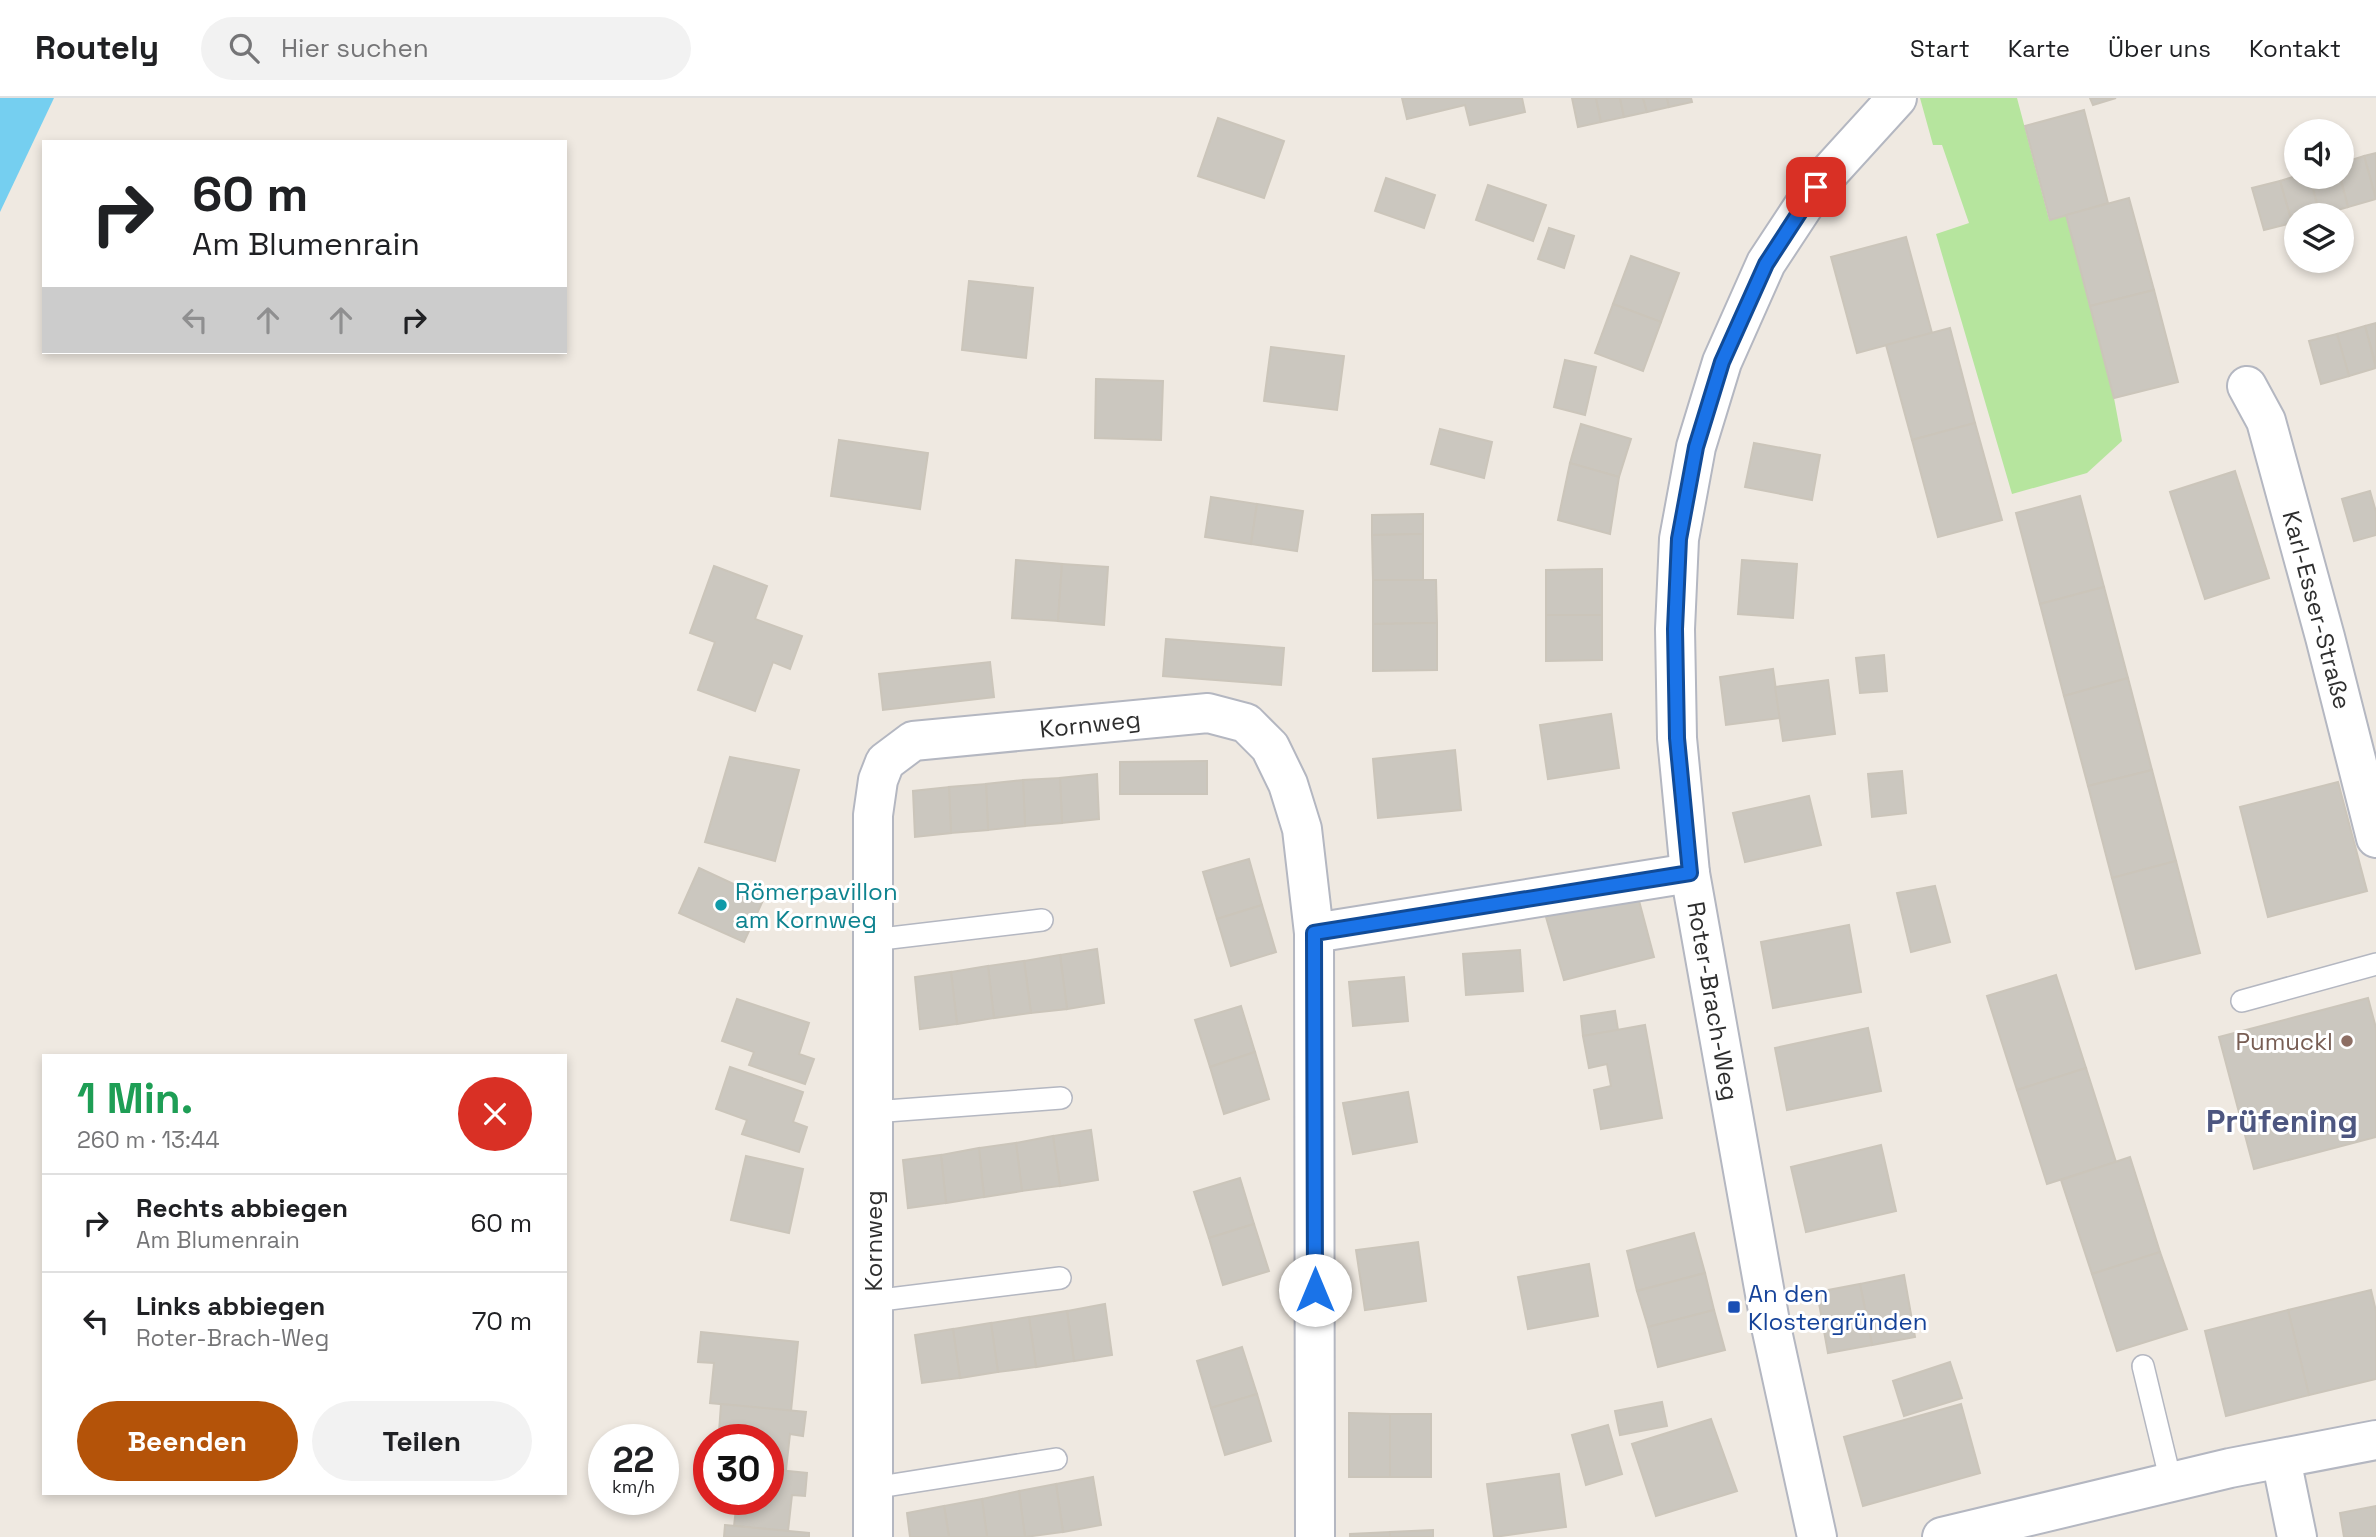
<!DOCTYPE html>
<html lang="de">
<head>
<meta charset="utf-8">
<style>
  :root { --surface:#fff; --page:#f2f2f2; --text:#202124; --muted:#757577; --line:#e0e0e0; --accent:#b45309 }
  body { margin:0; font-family:"Space Grotesk",sans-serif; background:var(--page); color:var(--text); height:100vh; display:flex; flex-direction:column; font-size:26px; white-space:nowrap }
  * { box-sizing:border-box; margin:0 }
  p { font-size:23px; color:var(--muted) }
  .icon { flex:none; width:38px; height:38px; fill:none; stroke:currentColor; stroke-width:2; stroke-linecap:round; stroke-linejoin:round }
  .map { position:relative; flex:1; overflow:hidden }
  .sheet { position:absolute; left:42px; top:956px; width:525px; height:441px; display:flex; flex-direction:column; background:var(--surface); border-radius:0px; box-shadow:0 4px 10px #0003 }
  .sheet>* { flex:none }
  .top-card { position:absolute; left:42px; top:42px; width:525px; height:214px; border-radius:0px; box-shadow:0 4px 10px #0003; background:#fff; color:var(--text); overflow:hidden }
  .controls { position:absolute; left:2284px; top:21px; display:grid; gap:14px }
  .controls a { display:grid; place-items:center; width:70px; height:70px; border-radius:50%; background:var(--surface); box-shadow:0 4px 10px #0003; font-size:35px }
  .speed { position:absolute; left:588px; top:1326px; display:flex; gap:14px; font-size:35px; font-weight:700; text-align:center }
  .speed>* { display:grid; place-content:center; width:91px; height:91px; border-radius:50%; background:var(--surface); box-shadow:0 4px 10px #0003; line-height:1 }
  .speed small { font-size:18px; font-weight:400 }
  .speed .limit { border:10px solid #d22; background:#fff; color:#111 }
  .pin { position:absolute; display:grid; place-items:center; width:60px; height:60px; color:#fff; margin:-30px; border-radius:14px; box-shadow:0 4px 10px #0006 }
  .me { position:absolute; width:77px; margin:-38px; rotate:0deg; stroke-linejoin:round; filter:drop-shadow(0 0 5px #0008) }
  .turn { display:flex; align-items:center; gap:24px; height:147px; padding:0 35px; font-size:32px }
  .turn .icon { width:91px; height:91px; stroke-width:2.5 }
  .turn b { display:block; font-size:49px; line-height:60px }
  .lanes { display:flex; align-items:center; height:66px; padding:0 35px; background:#0003; justify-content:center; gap:35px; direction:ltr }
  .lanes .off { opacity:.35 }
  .round { display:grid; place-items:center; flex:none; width:74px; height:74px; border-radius:37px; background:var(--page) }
  .summary { display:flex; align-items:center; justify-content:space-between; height:119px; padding:0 35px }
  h1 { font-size:42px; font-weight:700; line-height:52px; color:#1e9e55 }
  .button { display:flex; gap:14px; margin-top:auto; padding:14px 35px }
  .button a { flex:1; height:80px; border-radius:42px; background:var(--accent); color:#fff; font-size:28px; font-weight:700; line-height:80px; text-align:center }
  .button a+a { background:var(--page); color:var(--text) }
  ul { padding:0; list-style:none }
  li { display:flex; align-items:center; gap:21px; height:98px; padding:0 35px; border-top:2px solid var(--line) }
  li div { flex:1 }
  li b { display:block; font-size:26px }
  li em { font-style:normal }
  header { display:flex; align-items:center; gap:42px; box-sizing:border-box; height:98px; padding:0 35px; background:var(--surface); border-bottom:2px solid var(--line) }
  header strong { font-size:33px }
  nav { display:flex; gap:38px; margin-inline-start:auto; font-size:24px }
  .search { width:490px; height:63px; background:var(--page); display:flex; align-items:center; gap:18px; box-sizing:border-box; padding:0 24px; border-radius:38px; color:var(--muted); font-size:26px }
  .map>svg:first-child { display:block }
  .green { fill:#b6e59e }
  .water { fill:#75cff0 }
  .building { fill:#cbc7bf; stroke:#cbc5ba; stroke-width:2 }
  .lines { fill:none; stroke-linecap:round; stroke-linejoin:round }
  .service-casing { stroke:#b4b7c1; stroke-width:24 }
  .minor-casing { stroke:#b4b7c1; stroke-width:42 }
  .tertiary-casing { stroke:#b4b7c1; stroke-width:42 }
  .service { stroke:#fff; stroke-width:21 }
  .minor { stroke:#fff; stroke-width:38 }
  .tertiary { stroke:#fff; stroke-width:38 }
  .route-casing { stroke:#114b97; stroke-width:18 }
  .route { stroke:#1a73e8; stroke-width:12 }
  .culture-dot { fill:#0f9aa8; stroke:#fff; stroke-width:2.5 }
  .education-dot { fill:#8d6e63; stroke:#fff; stroke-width:2.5 }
  .transit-dot { fill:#1a4fb4; stroke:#fff; stroke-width:2.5 }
  .labels { text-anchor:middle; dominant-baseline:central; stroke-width:6; stroke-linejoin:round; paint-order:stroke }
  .street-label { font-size:24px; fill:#2e2e2e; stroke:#fff }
  .culture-label { font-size:24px; fill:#0d838f; stroke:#fff; text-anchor:start }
  .education-label { font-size:24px; fill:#785e54; stroke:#fff; text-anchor:end }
  .transit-label { font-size:24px; fill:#164399; stroke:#fff; text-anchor:start }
  .district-label { font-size:32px; font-weight:bold; fill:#4d5680; stroke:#fff }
</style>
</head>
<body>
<header>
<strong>Routely</strong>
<div class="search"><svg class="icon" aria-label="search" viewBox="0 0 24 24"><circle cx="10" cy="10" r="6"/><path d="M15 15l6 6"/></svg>Hier suchen</div>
<nav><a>Start</a><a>Karte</a><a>Über uns</a><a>Kontakt</a></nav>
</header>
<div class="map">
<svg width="2376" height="1439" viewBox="0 0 2376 1439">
  <rect width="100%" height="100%" fill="#efe9e1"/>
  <polygon class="green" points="1920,0 2017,0 2049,121 2066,117 2114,300 2122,343 2087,375 2012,396 1936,136 1969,125 1942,47 1933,47"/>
  <polygon class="water" points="0,0 54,0 0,114"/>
  <g class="building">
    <polygon points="1402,0 1522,0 1525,14 1470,27 1465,7 1407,21"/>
    <polygon points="1572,0 1596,0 1601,24 1578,29"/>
    <polygon points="1596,0 1620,0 1624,19 1601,24"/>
    <polygon points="1620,0 1643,0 1647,14 1624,19"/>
    <polygon points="1643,0 1667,0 1669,9 1647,14"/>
    <polygon points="1667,0 1691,0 1692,4 1669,9"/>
    <polygon points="2090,0 2116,0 2093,7"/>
    <polygon points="2084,12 2108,105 2050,122 2025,28"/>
    <polygon points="1218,20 1284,43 1264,100 1198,78"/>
    <polygon points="2376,55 2376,101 2364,58"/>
    <polygon points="2364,58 2376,101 2348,109 2340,79 2342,65"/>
    <polygon points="2296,78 2310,79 2320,117 2296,117 2296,124 2292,125 2280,83"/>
    <polygon points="2310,79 2340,79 2348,109 2320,117"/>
    <polygon points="1386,80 1435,97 1424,130 1375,113"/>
    <polygon points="2280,83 2292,125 2264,132 2252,90"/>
    <polygon points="1488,87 1546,107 1533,143 1476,122"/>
    <polygon points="2129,100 2154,192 2090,208 2066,117"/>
    <polygon points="1549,130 1574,138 1564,170 1538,161"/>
    <polygon points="1906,139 1932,235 1857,255 1831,159"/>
    <polygon points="1631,158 1679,175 1661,224 1613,206"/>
    <polygon points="969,183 1033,190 1026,260 962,252"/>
    <polygon points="2154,192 2178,284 2114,300 2090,208"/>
    <polygon points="1613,206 1661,224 1643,273 1595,255"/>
    <polygon points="2376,225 2376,267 2365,228"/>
    <polygon points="2365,228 2376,270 2349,278 2337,236"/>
    <polygon points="1950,230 1975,325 1912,342 1886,247"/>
    <polygon points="2337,236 2349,278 2321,286 2309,243"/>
    <polygon points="1271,249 1344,258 1337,312 1264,303"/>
    <polygon points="1565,262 1596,269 1585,317 1554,309"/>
    <polygon points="1096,281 1163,283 1161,342 1095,340"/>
    <polygon points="1975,325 2002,422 1938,439 1912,342"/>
    <polygon points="1581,326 1631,341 1619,379 1570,365"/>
    <polygon points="1440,331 1492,344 1484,380 1431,366"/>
    <polygon points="839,342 928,355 920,411 831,398"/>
    <polygon points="1754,345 1820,357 1812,402 1745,389"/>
    <polygon points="1570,365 1619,379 1610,436 1558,422"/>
    <polygon points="2235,373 2269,480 2205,501 2170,394"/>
    <polygon points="2370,393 2376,414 2376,437 2354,443 2342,401"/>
    <polygon points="2080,398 2104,489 2040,506 2016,415"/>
    <polygon points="1211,399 1257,406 1251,446 1205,439"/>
    <polygon points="1257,406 1303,413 1297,453 1251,446"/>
    <polygon points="1423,416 1423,436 1372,437 1372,417"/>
    <polygon points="1423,436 1423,482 1373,482 1372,437"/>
    <polygon points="1016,462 1062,466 1058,523 1012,520"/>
    <polygon points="1742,462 1797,466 1793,520 1738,516"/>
    <polygon points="1062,466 1108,469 1104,527 1058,523"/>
    <polygon points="714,468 767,488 755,521 802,538 790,571 773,564 755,613 698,592 715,544 690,535"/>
    <polygon points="1602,471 1602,517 1546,517 1546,472"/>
    <polygon points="1373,482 1436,482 1437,525 1373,526"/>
    <polygon points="2104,489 2128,580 2064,598 2040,506"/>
    <polygon points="1546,517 1602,517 1602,562 1546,563"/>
    <polygon points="1437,525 1437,572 1373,573 1373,526"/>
    <polygon points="1166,541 1284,550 1281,587 1163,578"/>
    <polygon points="1884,557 1887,593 1860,595 1856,560"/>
    <polygon points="990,564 994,599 883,612 879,576"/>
    <polygon points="1773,571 1780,620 1726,627 1720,579"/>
    <polygon points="2128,580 2152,672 2088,688 2064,598"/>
    <polygon points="1828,582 1835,636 1783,643 1775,589"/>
    <polygon points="1611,616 1619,670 1548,681 1540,627"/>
    <polygon points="1455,652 1461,712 1378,720 1373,661"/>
    <polygon points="730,659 799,672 775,763 705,744"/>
    <polygon points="1207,663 1207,696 1120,696 1120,664"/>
    <polygon points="2152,672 2176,763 2112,780 2088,688"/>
    <polygon points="1902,673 1906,715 1872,719 1868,676"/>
    <polygon points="1097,676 1099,721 1062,725 1060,680"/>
    <polygon points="1060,680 1062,725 1025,728 1023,682"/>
    <polygon points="1023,682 1025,728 988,732 986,686"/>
    <polygon points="2338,684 2367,793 2268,819 2240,709"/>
    <polygon points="986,686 988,732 951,735 949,689"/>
    <polygon points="949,689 951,735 915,739 913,693"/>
    <polygon points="1809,698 1821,747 1745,764 1733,715"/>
    <polygon points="1249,761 1262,807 1217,821 1203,774"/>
    <polygon points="2176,763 2200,855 2136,871 2112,780"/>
    <polygon points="699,770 764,800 744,844 679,815"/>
    <polygon points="1935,788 1950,844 1911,854 1897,795"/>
    <polygon points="1638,799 1654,859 1564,882 1546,819"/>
    <polygon points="1262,807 1276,854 1231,868 1217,821"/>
    <polygon points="1849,827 1861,894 1773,910 1761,844"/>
    <polygon points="1097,851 1104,905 1067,911 1060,857"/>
    <polygon points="1520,852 1523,893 1466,897 1463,856"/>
    <polygon points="1060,857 1067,911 1031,915 1024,863"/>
    <polygon points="1024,863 1031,915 994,920 988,868"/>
    <polygon points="988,868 994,920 957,926 951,874"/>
    <polygon points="951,874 957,926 920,931 915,879"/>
    <polygon points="2056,877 2086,970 2017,992 1987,898"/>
    <polygon points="1404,879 1408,923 1353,928 1349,884"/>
    <polygon points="2368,900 2376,930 2376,1039 2254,1071 2219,939"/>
    <polygon points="737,901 809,925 799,956 814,961 805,986 749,967 754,954 722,943"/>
    <polygon points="1241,908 1255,954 1210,969 1195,922"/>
    <polygon points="1615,913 1618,932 1583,938 1581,918"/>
    <polygon points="1645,927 1662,1020 1601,1031 1594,992 1611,988 1607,966 1589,970 1583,938"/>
    <polygon points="1868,930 1881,993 1787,1012 1775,950"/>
    <polygon points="1255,954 1269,1001 1224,1016 1210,969"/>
    <polygon points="730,969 803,994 793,1024 807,1029 799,1054 742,1036 747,1022 716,1011"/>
    <polygon points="2086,970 2116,1064 2047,1086 2017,992"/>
    <polygon points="1408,994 1417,1044 1353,1056 1343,1005"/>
    <polygon points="1091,1032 1098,1082 1060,1088 1053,1038"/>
    <polygon points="1053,1038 1060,1088 1022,1093 1016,1045"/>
    <polygon points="1016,1045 1022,1093 984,1099 979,1050"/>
    <polygon points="1881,1047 1896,1113 1806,1134 1791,1069"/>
    <polygon points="979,1050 984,1099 946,1105 941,1057"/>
    <polygon points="941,1057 946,1105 908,1110 903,1062"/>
    <polygon points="746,1058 803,1071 789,1135 731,1122"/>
    <polygon points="2130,1059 2160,1154 2092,1176 2061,1082"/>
    <polygon points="1240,1080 1254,1126 1209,1140 1194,1094"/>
    <polygon points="1254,1126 1269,1173 1223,1187 1209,1140"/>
    <polygon points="1694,1135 1705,1175 1637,1193 1627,1153"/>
    <polygon points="1418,1144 1426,1203 1365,1212 1356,1152"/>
    <polygon points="2160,1154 2187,1231 2117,1253 2092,1176"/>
    <polygon points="1589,1166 1598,1218 1528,1231 1518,1179"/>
    <polygon points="1705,1175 1714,1212 1648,1229 1637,1193"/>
    <polygon points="1904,1177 1915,1239 1872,1247 1860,1186"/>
    <polygon points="1860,1186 1872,1247 1828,1255 1817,1194"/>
    <polygon points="2371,1192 2376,1213 2376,1281 2309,1297 2288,1212"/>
    <polygon points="1105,1206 1112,1257 1074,1263 1067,1213"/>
    <polygon points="1714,1212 1725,1252 1658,1269 1648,1229"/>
    <polygon points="2288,1212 2309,1297 2226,1318 2205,1233"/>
    <polygon points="1067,1213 1074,1263 1036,1269 1029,1219"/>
    <polygon points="1029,1219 1036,1269 998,1274 991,1225"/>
    <polygon points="991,1225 998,1274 960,1280 953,1231"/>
    <polygon points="953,1231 960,1280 922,1285 915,1237"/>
    <polygon points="701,1234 798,1244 791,1313 710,1305 714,1265 698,1264"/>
    <polygon points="1242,1249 1257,1296 1211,1310 1197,1263"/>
    <polygon points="1950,1264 1962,1300 1904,1318 1893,1283"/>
    <polygon points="1257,1296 1271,1343 1225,1357 1211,1310"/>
    <polygon points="1662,1304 1667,1328 1620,1337 1615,1313"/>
    <polygon points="721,1306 806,1314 803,1338 790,1336 786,1372 768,1371 768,1342 735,1342 736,1335 719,1334"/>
    <polygon points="1961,1306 1980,1375 1863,1408 1844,1339"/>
    <polygon points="1349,1315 1390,1316 1390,1379 1349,1379"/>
    <rect x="1390" y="1316" width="41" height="63"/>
    <polygon points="1711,1321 1737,1393 1656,1418 1632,1346"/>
    <polygon points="1608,1327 1622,1376 1586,1387 1572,1337"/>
    <polygon points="768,1371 807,1375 805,1398 792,1397 788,1433 734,1428 737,1402 768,1402"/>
    <polygon points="1559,1376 1566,1429 1494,1439 1487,1386"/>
    <polygon points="1093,1379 1101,1427 1063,1434 1056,1386"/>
    <polygon points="1056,1386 1063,1434 1025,1439 1019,1393"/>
    <polygon points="1019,1393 1025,1439 987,1439 982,1401"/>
    <polygon points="982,1401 987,1439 949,1439 944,1408"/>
    <polygon points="944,1408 949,1439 910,1439 907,1415"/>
    <polygon points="2376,1408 2376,1439 2344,1439 2340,1415"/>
    <polygon points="725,1427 809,1435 809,1439 724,1439"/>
    <polygon points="1433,1432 1433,1439 1390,1439 1390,1434"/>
    <polygon points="1390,1434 1390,1439 1350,1439 1350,1436"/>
  </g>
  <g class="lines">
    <g class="service-casing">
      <g id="service">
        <polyline points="873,842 1042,822"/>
        <polyline points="2242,903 2376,866"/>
        <polyline points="873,1014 1061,1000"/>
        <polyline points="873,1203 1060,1180"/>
        <polyline points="2143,1268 2171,1384"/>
        <polyline points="873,1390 1056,1361"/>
      </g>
    </g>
    <g class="minor-casing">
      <g id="minor">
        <polyline points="2247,288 2266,323 2325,539 2376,740"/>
        <polyline points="1314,835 1690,775"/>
        <polyline points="2281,1361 2297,1439"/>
        <polyline points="873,1439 873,717 878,682 885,664 913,643 1208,615 1246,625 1270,649 1288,686 1302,731 1314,835 1315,1439"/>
        <polyline points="1942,1439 2230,1370 2376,1342"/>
      </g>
    </g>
    <g class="tertiary-casing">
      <polyline id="tertiary" points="1817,1439 1770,1224 1690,775 1677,640 1675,531 1679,441 1696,349 1722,264 1766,165 1816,89 1897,0"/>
    </g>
    <use href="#service" class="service"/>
    <use href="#minor" class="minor"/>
    <use href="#tertiary" class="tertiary"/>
  </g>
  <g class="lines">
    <g class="route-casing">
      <polyline id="route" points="1315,1192 1314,835 1690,775 1677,640 1675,531 1679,441 1696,349 1722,264 1766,166 1816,89"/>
    </g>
    <use href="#route" class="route"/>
  </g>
  <circle class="culture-dot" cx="721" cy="807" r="7"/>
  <circle class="education-dot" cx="2347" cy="943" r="7"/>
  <rect class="transit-dot" x="1727" y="1202" width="14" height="14" rx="3.5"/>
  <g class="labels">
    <g class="street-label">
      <text transform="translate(2317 512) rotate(75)">Karl-Esser-Straße</text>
      <text transform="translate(1090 626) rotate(-6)">Kornweg</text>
      <text transform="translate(1713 903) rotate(80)">Roter-Brach-Weg</text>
      <text transform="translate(873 1143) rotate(-90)">Kornweg</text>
    </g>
    <g class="culture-label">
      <text x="735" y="793">Römerpavillon<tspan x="735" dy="28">am Kornweg</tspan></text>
    </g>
    <g class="education-label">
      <text x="2333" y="943">Pumuckl</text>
    </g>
    <g class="transit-label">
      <text x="1748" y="1195">An den<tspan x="1748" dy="28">Klostergründen</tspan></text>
    </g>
    <g class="district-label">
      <text x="2282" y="1023">Prüfening</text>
    </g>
  </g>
</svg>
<div class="controls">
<a><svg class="icon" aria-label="sound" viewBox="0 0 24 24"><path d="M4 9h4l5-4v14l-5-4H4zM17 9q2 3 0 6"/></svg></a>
<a><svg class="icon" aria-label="layers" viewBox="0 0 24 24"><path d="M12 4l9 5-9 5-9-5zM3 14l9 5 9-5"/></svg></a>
</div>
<div class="speed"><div>22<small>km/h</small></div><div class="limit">30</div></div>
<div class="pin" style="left:1816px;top:89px;background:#d93025"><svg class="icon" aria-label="arrive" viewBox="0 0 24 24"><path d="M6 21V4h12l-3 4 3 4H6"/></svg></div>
<svg class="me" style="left:1315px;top:1192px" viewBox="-20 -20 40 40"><circle r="19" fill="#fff"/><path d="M0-13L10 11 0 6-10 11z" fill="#1a73e8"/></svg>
<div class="top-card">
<div class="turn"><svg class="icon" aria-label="right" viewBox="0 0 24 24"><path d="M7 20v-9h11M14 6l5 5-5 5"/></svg><div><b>60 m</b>Am Blumenrain</div></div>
<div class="lanes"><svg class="icon off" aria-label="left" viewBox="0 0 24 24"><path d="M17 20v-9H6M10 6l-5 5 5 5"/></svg><svg class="icon off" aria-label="ahead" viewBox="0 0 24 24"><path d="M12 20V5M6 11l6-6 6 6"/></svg><svg class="icon off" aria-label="ahead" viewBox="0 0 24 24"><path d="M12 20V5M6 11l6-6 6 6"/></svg><svg class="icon" aria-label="right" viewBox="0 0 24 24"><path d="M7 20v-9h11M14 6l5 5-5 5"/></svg></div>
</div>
<section class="sheet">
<div class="summary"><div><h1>1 Min.</h1><p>260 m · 13:44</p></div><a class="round" style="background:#d93025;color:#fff"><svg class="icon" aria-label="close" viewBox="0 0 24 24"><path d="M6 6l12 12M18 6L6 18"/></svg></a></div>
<ul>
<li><svg class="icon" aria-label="right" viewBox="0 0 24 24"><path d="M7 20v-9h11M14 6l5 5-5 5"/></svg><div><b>Rechts abbiegen</b><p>Am Blumenrain</p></div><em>60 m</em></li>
<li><svg class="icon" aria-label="left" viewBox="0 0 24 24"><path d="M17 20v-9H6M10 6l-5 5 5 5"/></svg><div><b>Links abbiegen</b><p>Roter-Brach-Weg</p></div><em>70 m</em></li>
</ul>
<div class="button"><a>Beenden</a><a>Teilen</a></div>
</section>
</div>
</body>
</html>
